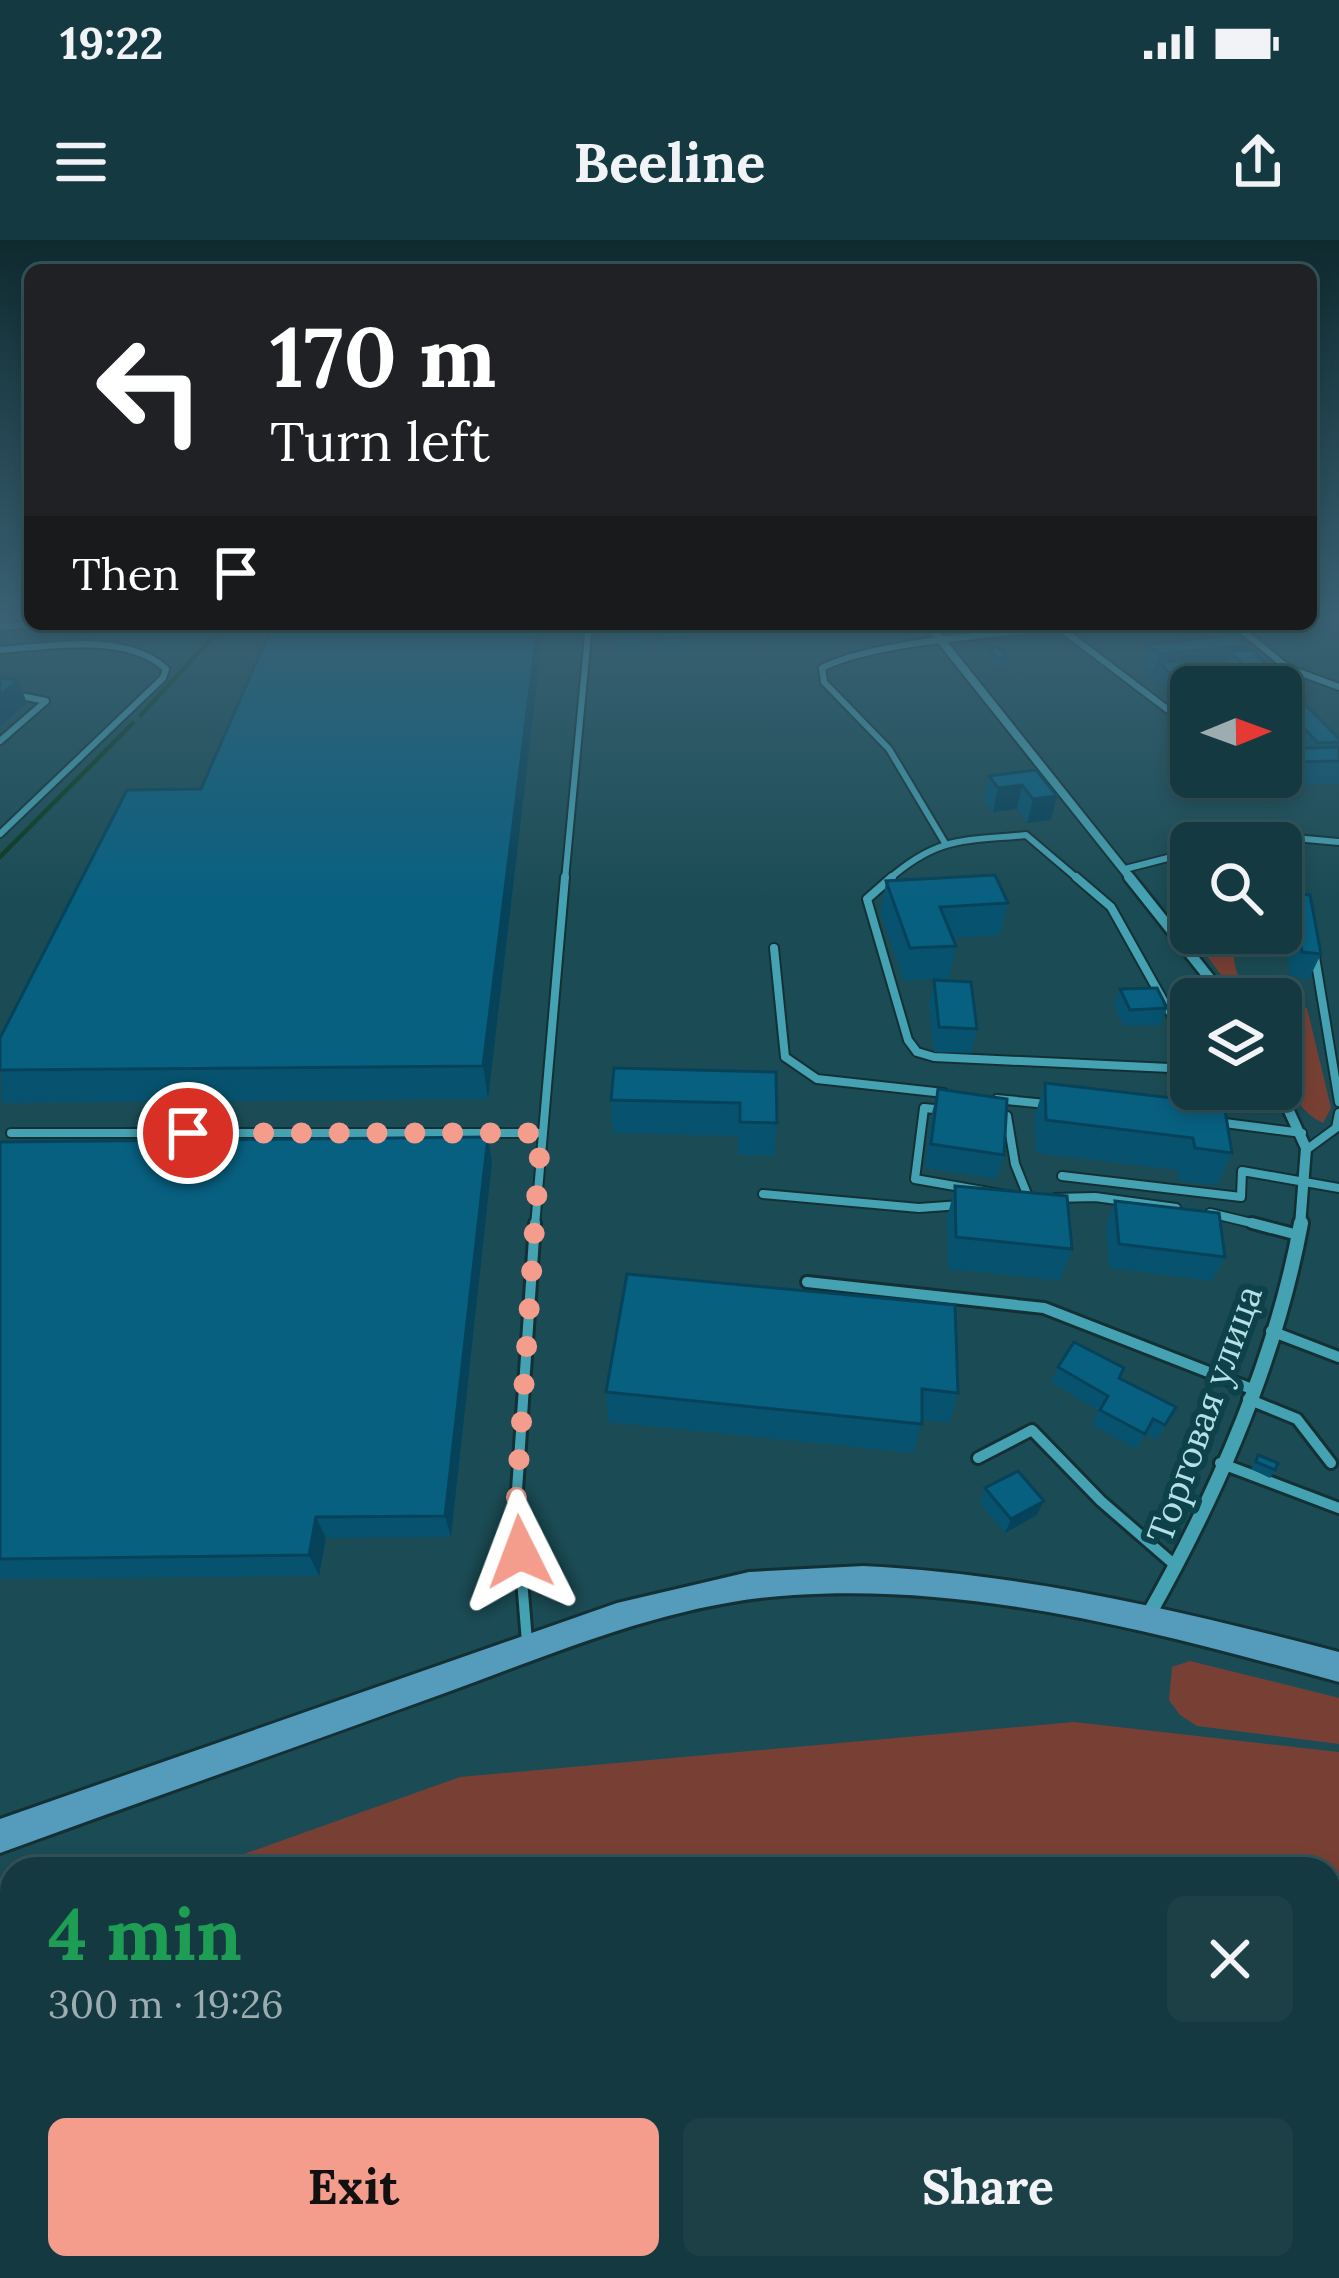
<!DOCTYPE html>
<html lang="en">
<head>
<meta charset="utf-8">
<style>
  :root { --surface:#143940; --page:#1d4047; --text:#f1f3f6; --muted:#9dacb1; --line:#335359; --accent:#f49d8c }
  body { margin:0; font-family:Lora,serif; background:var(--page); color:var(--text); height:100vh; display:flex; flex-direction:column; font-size:45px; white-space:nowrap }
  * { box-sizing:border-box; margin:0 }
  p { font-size:39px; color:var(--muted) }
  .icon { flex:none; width:66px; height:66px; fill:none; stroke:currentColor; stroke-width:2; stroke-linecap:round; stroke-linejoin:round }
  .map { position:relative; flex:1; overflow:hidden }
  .panel { position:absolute; left:0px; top:1617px; width:1341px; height:423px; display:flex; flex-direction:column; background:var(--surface); border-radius:36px 36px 0 0; box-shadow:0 6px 18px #0003,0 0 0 3px var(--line) }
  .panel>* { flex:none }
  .banner { position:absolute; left:24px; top:24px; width:1293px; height:366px; border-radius:18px; box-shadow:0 6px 18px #0003,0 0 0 3px var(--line); background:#202124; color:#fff; overflow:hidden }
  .needle { width:78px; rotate:89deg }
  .tools { position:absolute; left:1170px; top:426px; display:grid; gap:24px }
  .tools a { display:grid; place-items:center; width:132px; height:132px; border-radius:18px; background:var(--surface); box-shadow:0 6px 18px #0003,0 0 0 3px var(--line); font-size:60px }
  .pin { position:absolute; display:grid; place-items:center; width:102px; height:102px; color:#fff; margin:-51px; border:6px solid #fff; border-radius:50%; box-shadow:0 3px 12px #0007 }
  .me { position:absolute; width:132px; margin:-66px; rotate:357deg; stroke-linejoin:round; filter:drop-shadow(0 0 9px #0008) }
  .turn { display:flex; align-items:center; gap:42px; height:252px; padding:0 48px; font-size:54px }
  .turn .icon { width:156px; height:156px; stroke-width:2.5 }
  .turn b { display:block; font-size:84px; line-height:102px }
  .then { display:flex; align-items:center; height:114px; padding:0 48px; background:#0003; gap:24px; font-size:45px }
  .round { display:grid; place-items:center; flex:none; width:126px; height:126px; border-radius:18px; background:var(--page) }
  .summary { display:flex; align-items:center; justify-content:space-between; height:204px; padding:0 48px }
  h1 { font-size:72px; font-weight:700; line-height:90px; color:#1e9e55 }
  .action { display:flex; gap:24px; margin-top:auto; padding:24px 48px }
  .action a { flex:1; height:138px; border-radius:18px; background:var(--accent); color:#111; font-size:48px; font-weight:700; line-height:138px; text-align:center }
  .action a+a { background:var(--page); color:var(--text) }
  .status { display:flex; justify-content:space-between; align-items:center; height:84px; padding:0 60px; background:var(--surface); direction:ltr }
  .status svg { height:33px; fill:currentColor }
  header { display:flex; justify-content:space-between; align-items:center; height:156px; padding:0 48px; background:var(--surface); font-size:54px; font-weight:700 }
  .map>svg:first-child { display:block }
  .green { fill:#784035 }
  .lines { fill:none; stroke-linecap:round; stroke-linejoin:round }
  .stream-far1 { stroke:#0a391c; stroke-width:4.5 }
  .stream { stroke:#0a391c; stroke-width:9 }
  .service-far2-casing { stroke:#133035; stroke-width:10 }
  .service-far1-casing { stroke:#133035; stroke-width:12 }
  .service-casing { stroke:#133035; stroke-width:16 }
  .minor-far2-casing { stroke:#133035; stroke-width:12 }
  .minor-far1-casing { stroke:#133035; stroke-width:15 }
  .minor-casing { stroke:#133035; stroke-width:20 }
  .secondary-casing { stroke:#133035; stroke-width:6 }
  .service-far2 { stroke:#45a2b3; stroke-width:6 }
  .service-far1 { stroke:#45a2b3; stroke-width:8 }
  .service { stroke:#45a2b3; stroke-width:10 }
  .minor-far2 { stroke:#45a2b3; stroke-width:8 }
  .minor-far1 { stroke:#45a2b3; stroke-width:10 }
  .minor { stroke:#45a2b3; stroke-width:14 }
  .secondary { fill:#549bbc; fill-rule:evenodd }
  .wall { fill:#07536f }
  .shaded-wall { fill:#06435a }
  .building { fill:#086081; stroke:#06435a; stroke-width:3 }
  .route { stroke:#f49d8c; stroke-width:21; stroke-dasharray:0 37.8 }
  .labels { text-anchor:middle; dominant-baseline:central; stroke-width:12; stroke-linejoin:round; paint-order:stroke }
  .street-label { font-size:36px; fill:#b6e0e9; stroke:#0e424a }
</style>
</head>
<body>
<div class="status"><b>19:22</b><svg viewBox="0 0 49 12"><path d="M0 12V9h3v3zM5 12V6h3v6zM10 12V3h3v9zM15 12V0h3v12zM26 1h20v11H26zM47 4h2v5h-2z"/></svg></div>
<header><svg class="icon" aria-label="menu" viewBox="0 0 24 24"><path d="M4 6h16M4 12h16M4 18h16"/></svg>Beeline<svg class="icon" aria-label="share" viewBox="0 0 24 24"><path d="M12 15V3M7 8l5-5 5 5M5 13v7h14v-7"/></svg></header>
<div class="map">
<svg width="1339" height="2038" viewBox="0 0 1339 2038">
  <rect width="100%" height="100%" fill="#1b4c55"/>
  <g class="green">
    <path d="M1191,663V693H1233C1234,737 1234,746 1278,759H1239L1177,676Z"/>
    <path d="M1281,760L1307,768L1331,868L1323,883C1279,863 1281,801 1281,760Z"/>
    <polygon points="1190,1421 1339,1458 1339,1504 1197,1486 1180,1475 1169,1460 1172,1427"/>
    <polygon points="1074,1482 1339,1512 1339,2038 0,2038 0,1701 12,1697 12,2028 1329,2028 1329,1629 202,1629 460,1537"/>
  </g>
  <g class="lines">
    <g class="stream-far1">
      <polyline points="141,475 225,384"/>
      <polyline points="0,617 133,483"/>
    </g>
    <polyline class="stream" points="911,2028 911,2038"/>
    <g class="service-far2-casing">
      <g id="service-far2">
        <polyline points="1234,384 1288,428 1339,447"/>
        <polyline points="0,387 36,384"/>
        <polyline points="1064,391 1167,469"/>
        <path d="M0,410C49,406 127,392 166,429L163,438L0,594"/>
        <polyline points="0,452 46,461 0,501"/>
        <path d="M945,603L889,509L824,442L822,428C878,399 1026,392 1094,384"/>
        <polyline points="1216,603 1252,594 1339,602"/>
        <polyline points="1125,629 1191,612"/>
        <polyline points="565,640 589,384"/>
        <path d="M888,640C938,596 963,601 1026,595L1079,640"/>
      </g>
    </g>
    <g class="service-far1-casing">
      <g id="service-far1">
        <polyline points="892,637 867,659 908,800 917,812 934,817 1191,829"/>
        <polyline points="1076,637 1111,667 1191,810"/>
        <polyline points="774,708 785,817 817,839 944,853"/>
        <polyline points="1315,717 1339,862"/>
        <polyline points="997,859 1046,864"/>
        <polygon points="924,868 1007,876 1015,924 1029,959 915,939"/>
        <polyline points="1217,882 1302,893"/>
        <polyline points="11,893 541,893"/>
        <polyline points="1306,910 1336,888 1339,873"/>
        <polyline points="1062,936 1241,957 1242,931 1339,948"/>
        <polyline points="763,954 919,968 961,965"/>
        <polyline points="1055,958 1095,957 1176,968"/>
        <polyline points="1210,973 1264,986"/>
        <polyline points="535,986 565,637"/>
      </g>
    </g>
    <g class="service-casing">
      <g id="service">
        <polyline points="1252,983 1298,995"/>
        <polyline points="807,1042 1044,1068 1252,1149"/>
        <polyline points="1271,1091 1339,1117"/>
        <polyline points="1248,1159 1297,1179 1331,1223"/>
        <polyline points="978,1218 1032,1190 1101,1261 1176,1326"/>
        <polyline points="1220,1223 1339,1268"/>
        <polyline points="527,1402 516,1265 535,983"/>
      </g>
    </g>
    <g class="minor-far2-casing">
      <polyline id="minor-far2" points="928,384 1132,640"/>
    </g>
    <g class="minor-far1-casing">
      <g id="minor-far1">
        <polyline points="1129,637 1226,759"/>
        <polyline points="1279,849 1306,908 1300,986"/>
      </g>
    </g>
    <g class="minor-casing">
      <path id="minor" d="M1148,1376C1216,1256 1276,1120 1301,983"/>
    </g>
    <g class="secondary-casing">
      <path id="secondary" d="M863,1326C1026,1334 1182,1371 1339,1412V1442C1162,1394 979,1343 794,1355C672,1362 558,1412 445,1453C297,1507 148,1559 0,1613V1579L617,1363L749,1332Z"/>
    </g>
    <use href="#service-far2" class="service-far2"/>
    <use href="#service-far1" class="service-far1"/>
    <use href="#service" class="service"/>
    <use href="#minor-far2" class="minor-far2"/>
    <use href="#minor-far1" class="minor-far1"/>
    <use href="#minor" class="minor"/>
    <use href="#secondary" class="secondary"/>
  </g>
  <g class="wall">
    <polygon points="544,384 488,859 2,863 0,798 201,549"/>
    <polygon points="614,384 647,384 647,412 615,412"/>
    <polygon points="659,384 686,384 687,412 660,412"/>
    <polygon points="1148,404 1249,405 1247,411 1339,499 1339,544 1245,547 1238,537 1281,537 1281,509 1292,508 1281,496 1281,447 1236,447 1224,434 1226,429 1194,432 1203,441 1201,447 1191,447 1191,457 1176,459 1156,438 1156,436 1152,436 1142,426"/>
    <polygon points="989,408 1007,417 1006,425 995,425 988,415"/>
    <polygon points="1191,460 1191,503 1174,484 1181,461"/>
    <polygon points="1036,530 1051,580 1027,583 1017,569 993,572 984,560 989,536"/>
    <polygon points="886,641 1008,663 1000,695 953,698 956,706 949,738 904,741 881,674"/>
    <polygon points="1292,653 1321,714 1309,739 1291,736 1281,677"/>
    <polygon points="934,740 977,789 971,813 934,812 929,765"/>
    <polygon points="1120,749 1167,768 1161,785 1124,786 1114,765"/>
    <polygon points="776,832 777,883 774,916 738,915 738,896 613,893 611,860"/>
    <polygon points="1045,843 1232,913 1217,945 1180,941 1178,930 1036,913 1035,875"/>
    <polygon points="938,849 1004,915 997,939 925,928 932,873"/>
    <polygon points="0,902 492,922 451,1297 326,1298 319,1336 0,1339"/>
    <polygon points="955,946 1072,1009 1060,1040 948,1029 947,978"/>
    <polygon points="1115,961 1225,1017 1212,1041 1109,1028 1106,985"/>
    <polygon points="627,1034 958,1153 949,1183 922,1180 914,1213 608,1182 606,1152"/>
    <polygon points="1058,1127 1119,1138 1176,1167 1157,1200 1145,1194 1136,1209 1092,1185 1099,1171 1051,1142"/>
    <polygon points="1258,1215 1275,1230 1270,1238 1251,1229"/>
    <polygon points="985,1248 1037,1275 1005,1293 980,1263"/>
  </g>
  <g class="shaded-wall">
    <polygon points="538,384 544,384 488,859 483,826"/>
    <polygon points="1249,405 1242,423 1231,412 1226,429 1172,434 1160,423 1156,436 1152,436 1159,414"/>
    <polygon points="18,440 27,463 0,486 0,455"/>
    <polygon points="1022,545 1017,569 993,572 998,548"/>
    <polygon points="1057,556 1051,580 1027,583 1033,559"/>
    <polygon points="488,897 492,922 451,1297 445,1276"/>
    <polygon points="1044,1261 1037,1275 1005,1293 1011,1279"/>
    <polygon points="316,1277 326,1298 319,1336 309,1315"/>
  </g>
  <g class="building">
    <polygon points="273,384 538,384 483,826 0,830 0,798 127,550 201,549"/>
    <rect x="614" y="384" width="33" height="6"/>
    <polygon points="659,384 686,384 687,397 660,398"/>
    <polygon points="1237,395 1249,405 1159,414 1148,404"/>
    <polygon points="999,407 1007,417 997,418 989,408"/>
    <polygon points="1252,410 1339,499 1339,502 1318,503 1281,464 1281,447 1265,447 1231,412"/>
    <polygon points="1182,421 1203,441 1180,444 1160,423"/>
    <polygon points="0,438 18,440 0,455"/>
    <polygon points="1191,460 1191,472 1181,461"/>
    <polygon points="1339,507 1339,521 1281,522 1281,509"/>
    <polygon points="1036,530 1057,556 1033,559 1022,545 998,548 989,536"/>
    <polygon points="995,635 1008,663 940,667 956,706 910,708 886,641"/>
    <polygon points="1292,653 1310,655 1321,714 1302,712"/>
    <polygon points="934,740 971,742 977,789 939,787"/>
    <polygon points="1157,748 1167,768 1130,770 1120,749"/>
    <polygon points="614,828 776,832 777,883 740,882 740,863 611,860"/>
    <polygon points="1045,843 1224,864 1232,913 1195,908 1193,898 1046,880"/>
    <polygon points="938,849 1007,859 1004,915 931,904"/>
    <polygon points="488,897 445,1276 316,1277 309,1315 0,1319 0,902"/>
    <polygon points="955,946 1067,956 1072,1009 956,997"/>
    <polygon points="1115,961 1219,973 1225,1017 1119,1004"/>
    <polygon points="627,1034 955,1065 958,1153 922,1149 922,1184 606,1152"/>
    <polygon points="1074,1102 1124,1128 1119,1138 1176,1167 1165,1185 1153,1179 1145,1194 1100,1170 1108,1156 1058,1127"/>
    <polygon points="1258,1215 1278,1223 1275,1230 1256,1222"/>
    <polygon points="1018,1231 1044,1261 1011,1279 985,1248"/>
  </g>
  <linearGradient id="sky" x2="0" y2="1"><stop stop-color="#0f2a2f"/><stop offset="0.57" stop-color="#396173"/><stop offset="1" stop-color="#396173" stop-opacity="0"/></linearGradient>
  <rect width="1339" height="660" fill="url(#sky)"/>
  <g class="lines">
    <polyline class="route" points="188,893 541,893 516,1264 520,1312"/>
  </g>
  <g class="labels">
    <g class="street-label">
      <text transform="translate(1204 1174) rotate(-70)">Торговая улица</text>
    </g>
  </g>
</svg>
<div class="tools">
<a><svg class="needle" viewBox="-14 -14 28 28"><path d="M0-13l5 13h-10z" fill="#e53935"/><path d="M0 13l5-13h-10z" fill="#9dacb1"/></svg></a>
<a><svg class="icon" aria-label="search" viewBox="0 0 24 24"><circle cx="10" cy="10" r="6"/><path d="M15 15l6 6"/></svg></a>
<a><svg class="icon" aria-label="layers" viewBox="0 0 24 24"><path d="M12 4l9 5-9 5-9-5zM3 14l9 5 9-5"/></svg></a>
</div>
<div class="pin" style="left:188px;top:893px;background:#d93025"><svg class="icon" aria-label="arrive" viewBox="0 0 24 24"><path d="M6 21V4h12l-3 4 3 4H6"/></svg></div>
<svg class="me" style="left:520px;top:1312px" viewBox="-20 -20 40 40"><path d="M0-17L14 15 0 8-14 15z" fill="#f49d8c" stroke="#fff" stroke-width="4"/></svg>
<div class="banner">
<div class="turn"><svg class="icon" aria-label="left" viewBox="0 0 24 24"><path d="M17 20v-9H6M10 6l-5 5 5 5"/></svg><div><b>170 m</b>Turn left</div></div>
<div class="then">Then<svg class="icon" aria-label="arrive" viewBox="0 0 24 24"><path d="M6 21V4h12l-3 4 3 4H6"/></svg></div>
</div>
<section class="panel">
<div class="summary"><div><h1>4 min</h1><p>300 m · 19:26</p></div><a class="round"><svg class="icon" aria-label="close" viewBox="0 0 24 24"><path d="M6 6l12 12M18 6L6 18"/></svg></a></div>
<div class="action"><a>Exit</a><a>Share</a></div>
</section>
</div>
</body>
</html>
